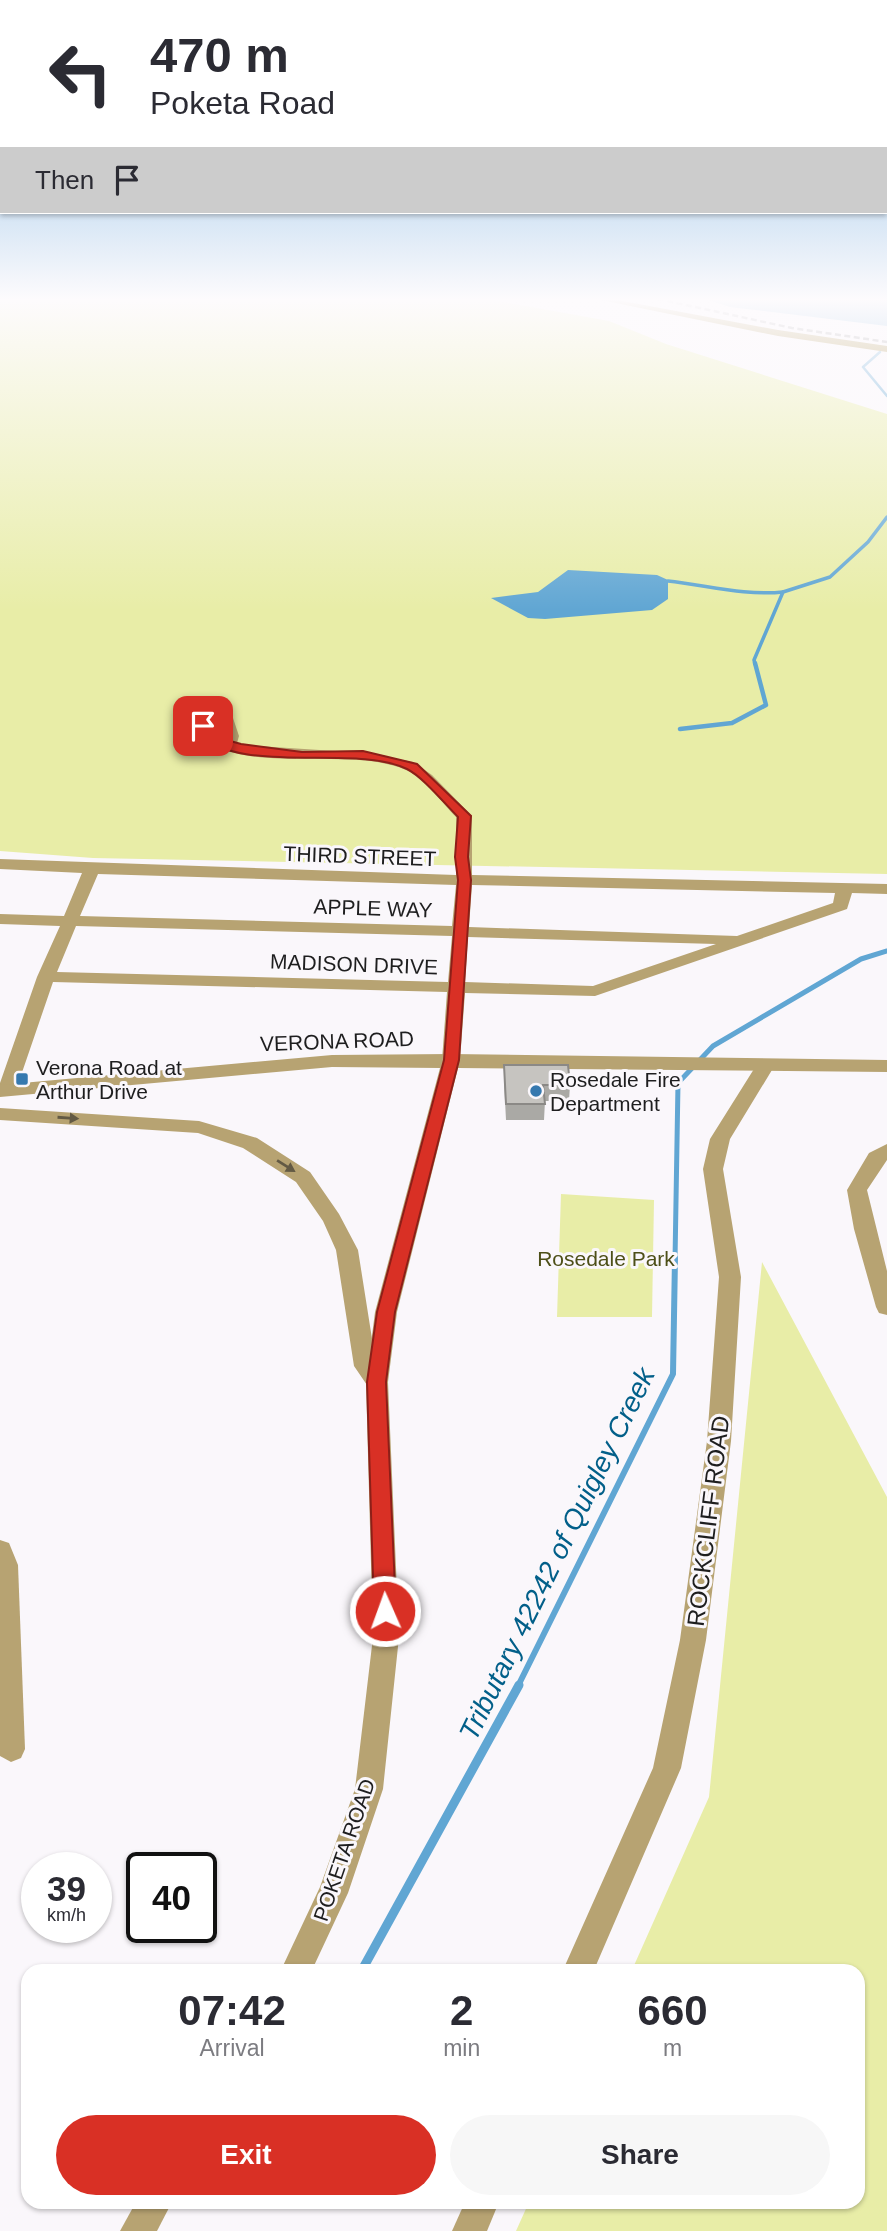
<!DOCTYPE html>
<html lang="en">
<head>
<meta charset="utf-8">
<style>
  :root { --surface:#fff; --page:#f7f7f7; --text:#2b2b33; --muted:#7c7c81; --accent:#d93025 }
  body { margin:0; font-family:Arial,sans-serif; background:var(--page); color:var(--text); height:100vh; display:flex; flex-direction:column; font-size:26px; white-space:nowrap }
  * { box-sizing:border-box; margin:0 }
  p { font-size:23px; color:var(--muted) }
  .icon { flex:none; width:38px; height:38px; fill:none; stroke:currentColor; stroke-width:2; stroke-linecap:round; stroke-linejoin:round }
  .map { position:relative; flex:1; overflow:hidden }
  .sheet { position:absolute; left:21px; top:1964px; width:844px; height:245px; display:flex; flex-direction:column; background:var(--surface); border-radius:21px; box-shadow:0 2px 5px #0004 }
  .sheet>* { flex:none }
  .banner { position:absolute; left:0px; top:0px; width:887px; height:214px; box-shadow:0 2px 5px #0004; background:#fff; color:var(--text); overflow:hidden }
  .speed { position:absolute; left:21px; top:1852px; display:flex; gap:14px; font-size:35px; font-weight:700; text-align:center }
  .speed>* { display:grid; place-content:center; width:91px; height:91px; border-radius:50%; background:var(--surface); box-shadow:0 2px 5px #0004; line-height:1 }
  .speed small { font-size:18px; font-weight:400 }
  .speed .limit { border:4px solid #111; border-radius:10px; background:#fff; color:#111 }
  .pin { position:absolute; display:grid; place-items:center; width:60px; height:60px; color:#fff; margin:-30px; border-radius:14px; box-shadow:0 4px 10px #0006 }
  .me { position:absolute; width:77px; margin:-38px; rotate:358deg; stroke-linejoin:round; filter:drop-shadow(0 0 5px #0008) }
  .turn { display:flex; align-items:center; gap:24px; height:147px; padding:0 35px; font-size:32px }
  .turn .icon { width:91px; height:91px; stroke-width:2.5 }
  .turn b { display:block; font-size:49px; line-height:60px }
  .then { display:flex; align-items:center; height:66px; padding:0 35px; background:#0003; gap:14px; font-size:26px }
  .eta { display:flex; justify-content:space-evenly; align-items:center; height:119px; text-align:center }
  .eta b { font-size:42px; font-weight:800; line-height:49px }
  .cta { display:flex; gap:14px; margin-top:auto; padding:14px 35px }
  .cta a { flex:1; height:80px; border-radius:42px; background:var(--accent); color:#fff; font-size:28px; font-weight:800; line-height:80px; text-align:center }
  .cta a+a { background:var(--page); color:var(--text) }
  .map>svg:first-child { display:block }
  .green { fill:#e8eda7 }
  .water { fill:#60a6d3 }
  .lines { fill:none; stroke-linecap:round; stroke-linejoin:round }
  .stream-far5 { stroke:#60a6d3; stroke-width:2.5 }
  .stream-far4 { stroke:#60a6d3; stroke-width:3.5 }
  .stream-far3 { stroke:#60a6d3; stroke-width:4.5 }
  .stream-far2 { stroke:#60a6d3; stroke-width:5 }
  .stream-far1 { stroke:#60a6d3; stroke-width:6 }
  .stream { stroke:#60a6d3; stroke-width:9 }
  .minor { fill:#b7a372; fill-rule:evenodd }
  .tertiary { fill:#b7a372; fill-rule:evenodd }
  .secondary { fill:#987924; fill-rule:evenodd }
  .rail { stroke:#858486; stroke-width:2.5; stroke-dasharray:6 3.5; stroke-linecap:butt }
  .wall { fill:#aaa9a5 }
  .building { fill:#c6c4c0; stroke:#8b8986; stroke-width:2 }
  .oneway { fill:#635a44 }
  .route { fill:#d93025; stroke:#8d1f18; stroke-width:2 }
  .poi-dot { fill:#3679af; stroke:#faf7fb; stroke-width:2.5 }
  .labels { text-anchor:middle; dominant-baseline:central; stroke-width:6; stroke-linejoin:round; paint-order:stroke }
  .street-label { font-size:21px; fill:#1e1e1f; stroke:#faf7fb }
  .poi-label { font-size:21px; fill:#1e1e1f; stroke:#faf7fb; text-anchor:start }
  .park-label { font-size:21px; fill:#4d4f18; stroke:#faf7fb }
  .near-street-label { font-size:24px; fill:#1e1e1f; stroke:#faf7fb }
  .near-water-label { font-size:28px; font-style:italic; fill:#025f89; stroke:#faf7fb }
</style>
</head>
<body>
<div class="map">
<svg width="887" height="2231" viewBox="0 0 887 2231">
  <rect width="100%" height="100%" fill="#faf7fb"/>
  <g class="green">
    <polygon points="0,299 487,299 609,321 666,344 887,414 887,874 93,858 0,851"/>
    <polygon points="561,1194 654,1200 652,1317 557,1317"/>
    <polygon points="762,1262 887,1497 887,2231 516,2231 529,2202 858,2202 858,1970 632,1970 709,1797"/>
  </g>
  <g class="water">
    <polygon points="705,299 887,299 887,326 730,307"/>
    <polygon points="568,570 657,575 668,580 668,599 652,610 545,619 528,618 491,598 538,592"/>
  </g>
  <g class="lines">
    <polyline class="stream-far5" points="880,352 863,367 887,396"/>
    <g class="stream-far4">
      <path d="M668,581C706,585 745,596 783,592"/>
      <polyline points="755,664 754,660 783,592 830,577 868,542 887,517"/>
    </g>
    <polyline class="stream-far3" points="680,729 732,723 766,705 755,663"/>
    <polyline class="stream-far2" points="675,1260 678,1083 713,1046 861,959 887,951"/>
    <polyline class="stream-far1" points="518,1686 673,1374 675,1258"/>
    <polyline class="stream" points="362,1970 519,1685"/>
    <g class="minor">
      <path d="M221,715L233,718L239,736L237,743L244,745L366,753L413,762L432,775L472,816V875L887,884V894L852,893L847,909L595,996L465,993L460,1060L451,1066L442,1060L447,992L53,982L16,1090L14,1094H0V1083L37,977L60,926L0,924V914L64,916L82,873L0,869V859L456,875V817C441,802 426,778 406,770C348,744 239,780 194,730L201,718ZM211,724H222L224,738L209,729ZM98,874L456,885L452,926L80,916ZM472,885L835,893L833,903L737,936L469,927ZM76,926L452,936L448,982L57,972ZM468,937L716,944L593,986L465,982Z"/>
      <polygon points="766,1059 775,1065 730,1139 723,1169 741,1277 731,1441 706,1640 681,1768 594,1970 563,1970 653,1768 680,1640 707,1441 719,1277 703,1169 710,1139 759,1061"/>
      <polygon points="0,1108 199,1121 257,1138 310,1172 339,1214 358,1250 376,1364 388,1382 385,1388 377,1391 369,1388 354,1366 336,1250 323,1221 296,1182 243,1148 198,1133 0,1120"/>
      <polygon points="887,1144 887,1160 867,1190 887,1271 887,1315 879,1313 876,1307 854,1229 847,1190 869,1153"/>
      <polygon points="0,1540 9,1543 18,1565 25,1749 21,1758 11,1762 0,1756"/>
      <polygon points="465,2202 499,2202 487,2231 452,2231"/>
    </g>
    <g class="tertiary">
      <polygon points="451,1054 887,1060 887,1072 458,1068 397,1312 388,1382 399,1637 383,1789 348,1893 312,1970 281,1970 320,1887 355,1789 373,1637 366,1382 375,1312 440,1068 332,1067 0,1097 0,1085 332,1055"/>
      <polygon points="136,2202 172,2202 157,2231 120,2231"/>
    </g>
    <polygon class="secondary" points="596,299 612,299 778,330 887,346 887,352 778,336"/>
    <polyline class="rail" points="658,299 792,328 887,342"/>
  </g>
  <polygon class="wall" points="504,1065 570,1085 569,1101 545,1101 544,1120 506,1120 504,1081"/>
  <polygon class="building" points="504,1065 568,1065 570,1085 543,1085 545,1104 506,1104"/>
  <defs><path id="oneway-solid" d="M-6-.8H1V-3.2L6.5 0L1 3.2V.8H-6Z" transform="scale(1.75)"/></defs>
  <g class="oneway">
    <use href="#oneway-solid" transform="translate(68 1118) rotate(4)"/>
    <use href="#oneway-solid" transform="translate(286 1166) rotate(32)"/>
  </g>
  <linearGradient id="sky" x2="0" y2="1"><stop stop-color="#71aee0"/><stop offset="0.49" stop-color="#fdfbfd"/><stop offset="1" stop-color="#fdfbfd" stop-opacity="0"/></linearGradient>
  <rect width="887" height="611" fill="url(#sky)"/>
  <path class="route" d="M203,723L216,737L241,744L302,752L363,751L417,764L471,816L468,857L471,880L459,1060L395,1312L386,1382L396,1611L393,1618L385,1620L377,1618L374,1611L367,1382L377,1312L444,1060L458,880L455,857L458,817C445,804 423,777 407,769C352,743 237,778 195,730Z"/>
  <g class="poi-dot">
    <rect x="15" y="1072" width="14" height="14" rx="3.5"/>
    <circle cx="536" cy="1091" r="7"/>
  </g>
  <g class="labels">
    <g class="street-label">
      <text transform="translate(360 856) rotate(2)">THIRD STREET</text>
      <text transform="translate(373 908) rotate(2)">APPLE WAY</text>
      <text transform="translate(354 964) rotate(2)">MADISON DRIVE</text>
      <text transform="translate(337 1041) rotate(-2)">VERONA ROAD</text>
      <text transform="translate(344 1850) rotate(-71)">POKETA ROAD</text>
    </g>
    <g class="poi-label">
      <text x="36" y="1067">Verona Road at<tspan x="36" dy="24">Arthur Drive</tspan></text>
      <text x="550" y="1079">Rosedale Fire<tspan x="550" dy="24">Department</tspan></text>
    </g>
    <g class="park-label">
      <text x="606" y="1258">Rosedale Park</text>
    </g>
    <g class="near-street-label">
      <text transform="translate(708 1521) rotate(-83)">ROCKCLIFF ROAD</text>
    </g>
    <g class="near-water-label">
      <text transform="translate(557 1554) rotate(-64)">Tributary 42242 of Quigley Creek</text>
    </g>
  </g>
</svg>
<div class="speed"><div>39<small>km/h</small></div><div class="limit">40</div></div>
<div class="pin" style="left:203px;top:726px;background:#d93025"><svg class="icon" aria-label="arrive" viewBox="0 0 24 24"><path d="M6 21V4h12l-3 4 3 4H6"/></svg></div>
<svg class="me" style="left:385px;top:1611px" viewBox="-20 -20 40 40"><circle r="17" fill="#d93025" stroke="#fff" stroke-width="3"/><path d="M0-11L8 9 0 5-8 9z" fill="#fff"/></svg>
<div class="banner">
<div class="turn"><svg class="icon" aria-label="left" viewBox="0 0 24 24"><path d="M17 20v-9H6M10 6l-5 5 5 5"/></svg><div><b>470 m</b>Poketa Road</div></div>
<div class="then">Then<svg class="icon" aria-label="arrive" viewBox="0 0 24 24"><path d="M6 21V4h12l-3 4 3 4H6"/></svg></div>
</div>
<section class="sheet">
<div class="eta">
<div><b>07:42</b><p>Arrival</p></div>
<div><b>2</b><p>min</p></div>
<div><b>660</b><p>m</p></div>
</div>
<div class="cta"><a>Exit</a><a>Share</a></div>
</section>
</div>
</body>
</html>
